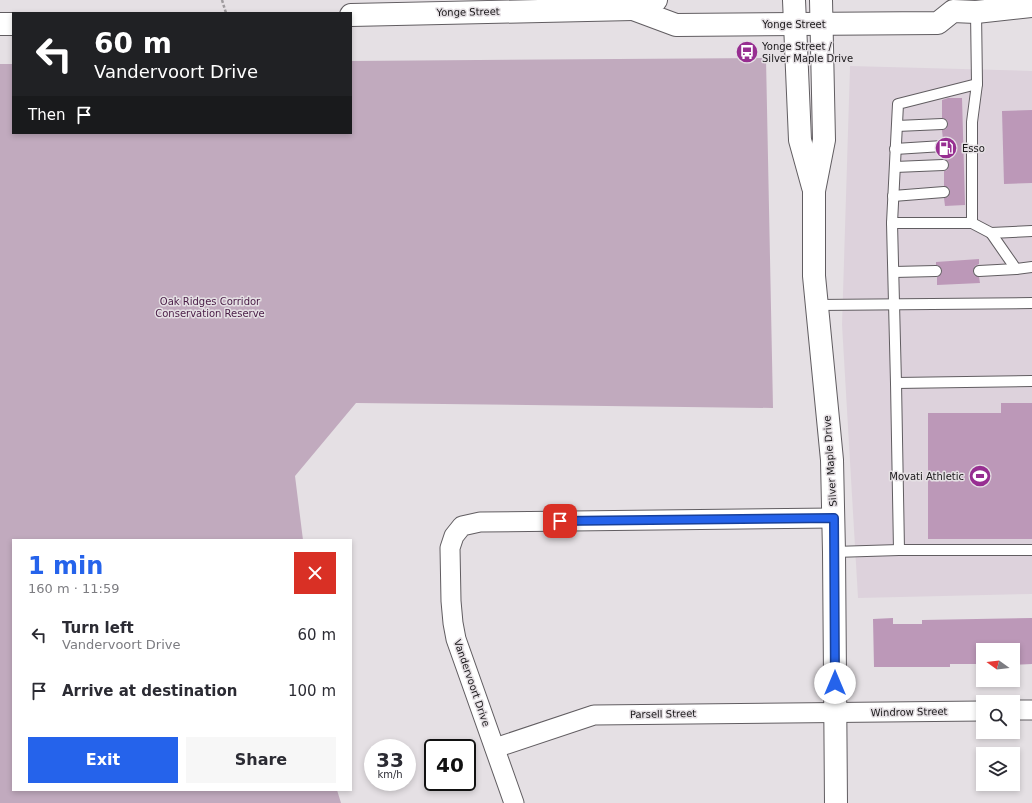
<!DOCTYPE html>
<html lang="en">
<head>
<meta charset="utf-8">
<style>
  :root { --surface:#fff; --page:#f7f7f7; --text:#2b2b33; --muted:#7c7c81; --accent:#2563eb }
  body { margin:0; font-family:"DejaVu Sans",sans-serif; background:var(--page); color:var(--text); height:100vh; display:flex; flex-direction:column; font-size:15px; white-space:nowrap }
  * { box-sizing:border-box; margin:0 }
  p { font-size:13px; color:var(--muted) }
  .icon { flex:none; width:22px; height:22px; fill:none; stroke:currentColor; stroke-width:2; stroke-linecap:round; stroke-linejoin:round }
  .map { position:relative; flex:1; overflow:hidden }
  .drawer { position:absolute; left:12px; top:539px; width:340px; height:252px; display:flex; flex-direction:column; background:var(--surface); border-radius:0px; box-shadow:0 2px 6px #0003 }
  .drawer>* { flex:none }
  .hud { position:absolute; left:12px; top:12px; width:340px; height:122px; border-radius:0px; box-shadow:0 2px 6px #0003; background:#202124; color:#fff; overflow:hidden }
  .needle { width:26px; rotate:285deg }
  .controls { position:absolute; left:976px; top:643px; display:grid; gap:8px }
  .controls a { display:grid; place-items:center; width:44px; height:44px; border-radius:0px; background:var(--surface); box-shadow:0 2px 6px #0003; font-size:20px }
  .speed { position:absolute; left:364px; top:739px; display:flex; gap:8px; font-size:20px; font-weight:700; text-align:center }
  .speed>* { display:grid; place-content:center; width:52px; height:52px; border-radius:50%; background:var(--surface); box-shadow:0 2px 6px #0003; line-height:1 }
  .speed small { font-size:10px; font-weight:400 }
  .speed .limit { border:2px solid #111; border-radius:6px; background:#fff; color:#111 }
  .pin { position:absolute; display:grid; place-items:center; width:34px; height:34px; color:#fff; margin:-17px; border-radius:8px; box-shadow:0 2px 6px #0006 }
  .me { position:absolute; width:44px; margin:-22px; rotate:0deg; stroke-linejoin:round; filter:drop-shadow(0 0 3px #0008) }
  .turn { display:flex; align-items:center; gap:14px; height:84px; padding:0 16px; font-size:18px }
  .turn .icon { width:52px; height:52px; stroke-width:2.5 }
  .turn b { display:block; font-size:28px; line-height:34px }
  .then { display:flex; align-items:center; height:38px; padding:0 16px; background:#0003; gap:8px; font-size:15px }
  .round { display:grid; place-items:center; flex:none; width:42px; height:42px; border-radius:0px; background:var(--page) }
  .headline { display:flex; align-items:center; justify-content:space-between; height:68px; padding:0 16px }
  h1 { font-size:24px; font-weight:700; line-height:30px; color:var(--accent) }
  .action { display:flex; gap:8px; margin-top:auto; padding:8px 16px }
  .action a { flex:1; height:46px; border-radius:0px; background:var(--accent); color:#fff; font-size:16px; font-weight:700; line-height:46px; text-align:center }
  .action a+a { background:var(--page); color:var(--text) }
  ul { padding:0; list-style:none }
  li { display:flex; align-items:center; gap:12px; height:56px; padding:0 16px }
  li div { flex:1 }
  li b { display:block; font-size:15px }
  li em { font-style:normal }
  .map>svg:first-child { display:block }
  .built { fill:#ddd2dc }
  .green { fill:#c1aabe }
  .building { fill:#bc98b8 }
  .lines { fill:none; stroke-linecap:round; stroke-linejoin:round }
  .service-casing { stroke:#615d61; stroke-width:12 }
  .minor-casing { stroke:#615d61; stroke-width:21 }
  .tertiary-casing { stroke:#615d61; stroke-width:24 }
  .primary-casing { stroke:#615d61; stroke-width:24 }
  .path { stroke:#9e9a9d; stroke-width:2.5; stroke-dasharray:3 2; stroke-linecap:butt }
  .service { stroke:#fff; stroke-width:10 }
  .minor { stroke:#fff; stroke-width:19 }
  .tertiary { stroke:#fff; stroke-width:22 }
  .primary { stroke:#fff; stroke-width:22 }
  .route-casing { stroke:#184099; stroke-width:10 }
  .route { stroke:#2563eb; stroke-width:7 }
  .labels { text-anchor:middle; dominant-baseline:central; stroke-width:3; stroke-linejoin:round; paint-order:stroke }
  .street-label { font-size:10px; fill:#191719; stroke:#e5e0e4 }
  .poi-label { font-size:10px; fill:#191719; stroke:#e5e0e4; text-anchor:start }
  .park-label { font-size:10px; fill:#481b45; stroke:#e5e0e4 }
</style>
</head>
<body>
<div class="map">
<svg width="1032" height="803" viewBox="0 0 1032 803">
  <rect width="100%" height="100%" fill="#e5e0e4"/>
  <polygon class="built" points="850,66 1032,71 1032,594 858,598 842,325"/>
  <polygon class="green" points="766,58 773,408 356,403 295,476 303,540 13,540 13,790 337,790 341,803 0,803 0,64 13,64 13,133 351,133 351,61"/>
  <g class="building">
    <polygon points="948,98 962,98 965,205 945,206 944,198 948,197 950,192 949,188 944,186 944,171 947,170 949,165 948,161 943,159 943,153 947,151 949,146 948,142 943,140 942,130 946,129 948,124 947,120 942,118 942,100"/>
    <polygon points="1032,110 1032,183 1004,184 1002,111"/>
    <polygon points="979,259 979,264 975,266 973,271 974,275 979,277 980,283 937,285 937,277 941,274 942,270 939,266 936,265 936,262"/>
    <polygon points="1001,403 1032,403 1032,539 928,539 928,413 1001,413"/>
    <polygon points="893,618 893,624 922,624 922,620 1032,618 1032,664 1013,665 1013,650 983,650 983,664 950,664 950,667 874,667 873,619"/>
  </g>
  <g class="lines">
    <g class="service-casing">
      <g id="service">
        <polyline points="897,126 942,124"/>
        <polyline points="895,149 943,146"/>
        <polyline points="895,167 943,165"/>
        <polyline points="893,196 944,192"/>
        <polyline points="892,223 898,104 977,84"/>
        <polyline points="972,223 991,233 1032,231"/>
        <polyline points="991,233 1016,269"/>
        <polyline points="979,271 1016,269 1032,267"/>
        <polyline points="894,272 936,271"/>
        <polyline points="817,305 1032,303"/>
        <polyline points="896,383 1032,381"/>
        <polyline points="899,550 896,383 892,223 972,223 972,122 977,84 976,12"/>
        <polyline points="834,552 899,550 1032,550"/>
      </g>
    </g>
    <g class="minor-casing">
      <g id="minor">
        <polyline points="1013,710 1032,710"/>
        <polyline points="495,748 594,715 983,711"/>
        <polyline points="514,803 456,639 453,623 451,601 450,548 454,536 462,526 480,522 834,518"/>
      </g>
    </g>
    <g class="tertiary-casing">
      <g id="tertiary">
        <polyline points="794,0 800,140 813,187"/>
        <polyline points="821,0 824,140 814,191 814,276 832,460 834,552 836,803"/>
      </g>
    </g>
    <g class="primary-casing">
      <g id="primary">
        <polyline points="633,9 676,25 938,23 953,11 976,12 1032,6"/>
        <polyline points="351,15 633,9 656,0"/>
        <polyline points="0,24 13,24"/>
      </g>
    </g>
    <polyline class="path" points="222,0 226,13"/>
    <use href="#service" class="service"/>
    <use href="#minor" class="minor"/>
    <use href="#tertiary" class="tertiary"/>
    <use href="#primary" class="primary"/>
  </g>
  <g class="lines">
    <g class="route-casing">
      <polyline id="route" points="560,521 834,518 835,683"/>
    </g>
    <use href="#route" class="route"/>
  </g>
  <defs>
    <g id="bus-disc" transform="scale(1.15)"><circle r="9.5" fill="#972e91" stroke="#e5e0e4"/><path d="M-5-6H5V4H4V6H2V4H-2V6H-4V4H-5ZM-3.5-4V0h7V-4ZM-3.5 1.2v1.5H-2V1.2ZM2 1.2v1.5H3.5V1.2Z" fill="#fff"/></g>
    <g id="fuel-disc" transform="scale(1.15)"><circle r="9.5" fill="#972e91" stroke="#e5e0e4"/><path d="M-5.5-6h7V0h2V4h1.3V-2.5L3-4.5l.8-.8L6-3V5H2.5V1h-1V6h-7ZM-4.2-4.7v3.2H.2V-4.7Z" fill="#fff"/></g>
    <g id="stadium-disc" transform="scale(1.15)"><circle r="9.5" fill="#972e91" stroke="#e5e0e4"/><path d="M0-5a6.5 5 0 1 0 0 10a6.5 5 0 1 0 0-10ZM-3.5-1.8h7v3.6h-7Z" fill="#fff"/></g>
  </defs>
  <g fill-rule="evenodd">
    <use href="#bus-disc" x="747" y="52"/>
    <use href="#fuel-disc" x="946" y="148"/>
    <use href="#stadium-disc" x="980" y="476"/>
  </g>
  <g class="labels">
    <g class="street-label">
      <text transform="translate(468 12) rotate(-1)">Yonge Street</text>
      <text x="794" y="24">Yonge Street</text>
      <text transform="translate(830 461) rotate(-94)">Silver Maple Drive</text>
      <text transform="translate(472 683) rotate(71)">Vandervoort Drive</text>
      <text transform="translate(909 712) rotate(-1)">Windrow Street</text>
      <text transform="translate(663 714) rotate(-1)">Parsell Street</text>
    </g>
    <g class="poi-label">
      <text x="762" y="46">Yonge Street /<tspan x="762" dy="12">Silver Maple Drive</tspan></text>
      <text x="962" y="148">Esso</text>
      <text x="964" y="476" text-anchor="end">Movati Athletic</text>
    </g>
    <g class="park-label">
      <text x="210" y="301">Oak Ridges Corridor<tspan x="210" dy="12">Conservation Reserve</tspan></text>
    </g>
  </g>
</svg>
<div class="controls">
<a><svg class="needle" viewBox="-14 -14 28 28"><path d="M0-13l5 13h-10z" fill="#e53935"/><path d="M0 13l5-13h-10z" fill="#7c7c81"/></svg></a>
<a><svg class="icon" aria-label="search" viewBox="0 0 24 24"><circle cx="10" cy="10" r="6"/><path d="M15 15l6 6"/></svg></a>
<a><svg class="icon" aria-label="layers" viewBox="0 0 24 24"><path d="M12 4l9 5-9 5-9-5zM3 14l9 5 9-5"/></svg></a>
</div>
<div class="speed"><div>33<small>km/h</small></div><div class="limit">40</div></div>
<div class="pin" style="left:560px;top:521px;background:#d93025"><svg class="icon" aria-label="arrive" viewBox="0 0 24 24"><path d="M6 21V4h12l-3 4 3 4H6"/></svg></div>
<svg class="me" style="left:835px;top:683px" viewBox="-20 -20 40 40"><circle r="19" fill="#fff"/><path d="M0-13L10 11 0 6-10 11z" fill="#2563eb"/></svg>
<div class="hud">
<div class="turn"><svg class="icon" aria-label="left" viewBox="0 0 24 24"><path d="M17 20v-9H6M10 6l-5 5 5 5"/></svg><div><b>60 m</b>Vandervoort Drive</div></div>
<div class="then">Then<svg class="icon" aria-label="arrive" viewBox="0 0 24 24"><path d="M6 21V4h12l-3 4 3 4H6"/></svg></div>
</div>
<section class="drawer">
<div class="headline"><div><h1>1 min</h1><p>160 m · 11:59</p></div><a class="round" style="background:#d93025;color:#fff"><svg class="icon" aria-label="close" viewBox="0 0 24 24"><path d="M6 6l12 12M18 6L6 18"/></svg></a></div>
<ul>
<li><svg class="icon" aria-label="left" viewBox="0 0 24 24"><path d="M17 20v-9H6M10 6l-5 5 5 5"/></svg><div><b>Turn left</b><p>Vandervoort Drive</p></div><em>60 m</em></li>
<li><svg class="icon" aria-label="arrive" viewBox="0 0 24 24"><path d="M6 21V4h12l-3 4 3 4H6"/></svg><div><b>Arrive at destination</b></div><em>100 m</em></li>
</ul>
<div class="action"><a>Exit</a><a>Share</a></div>
</section>
</div>
</body>
</html>
